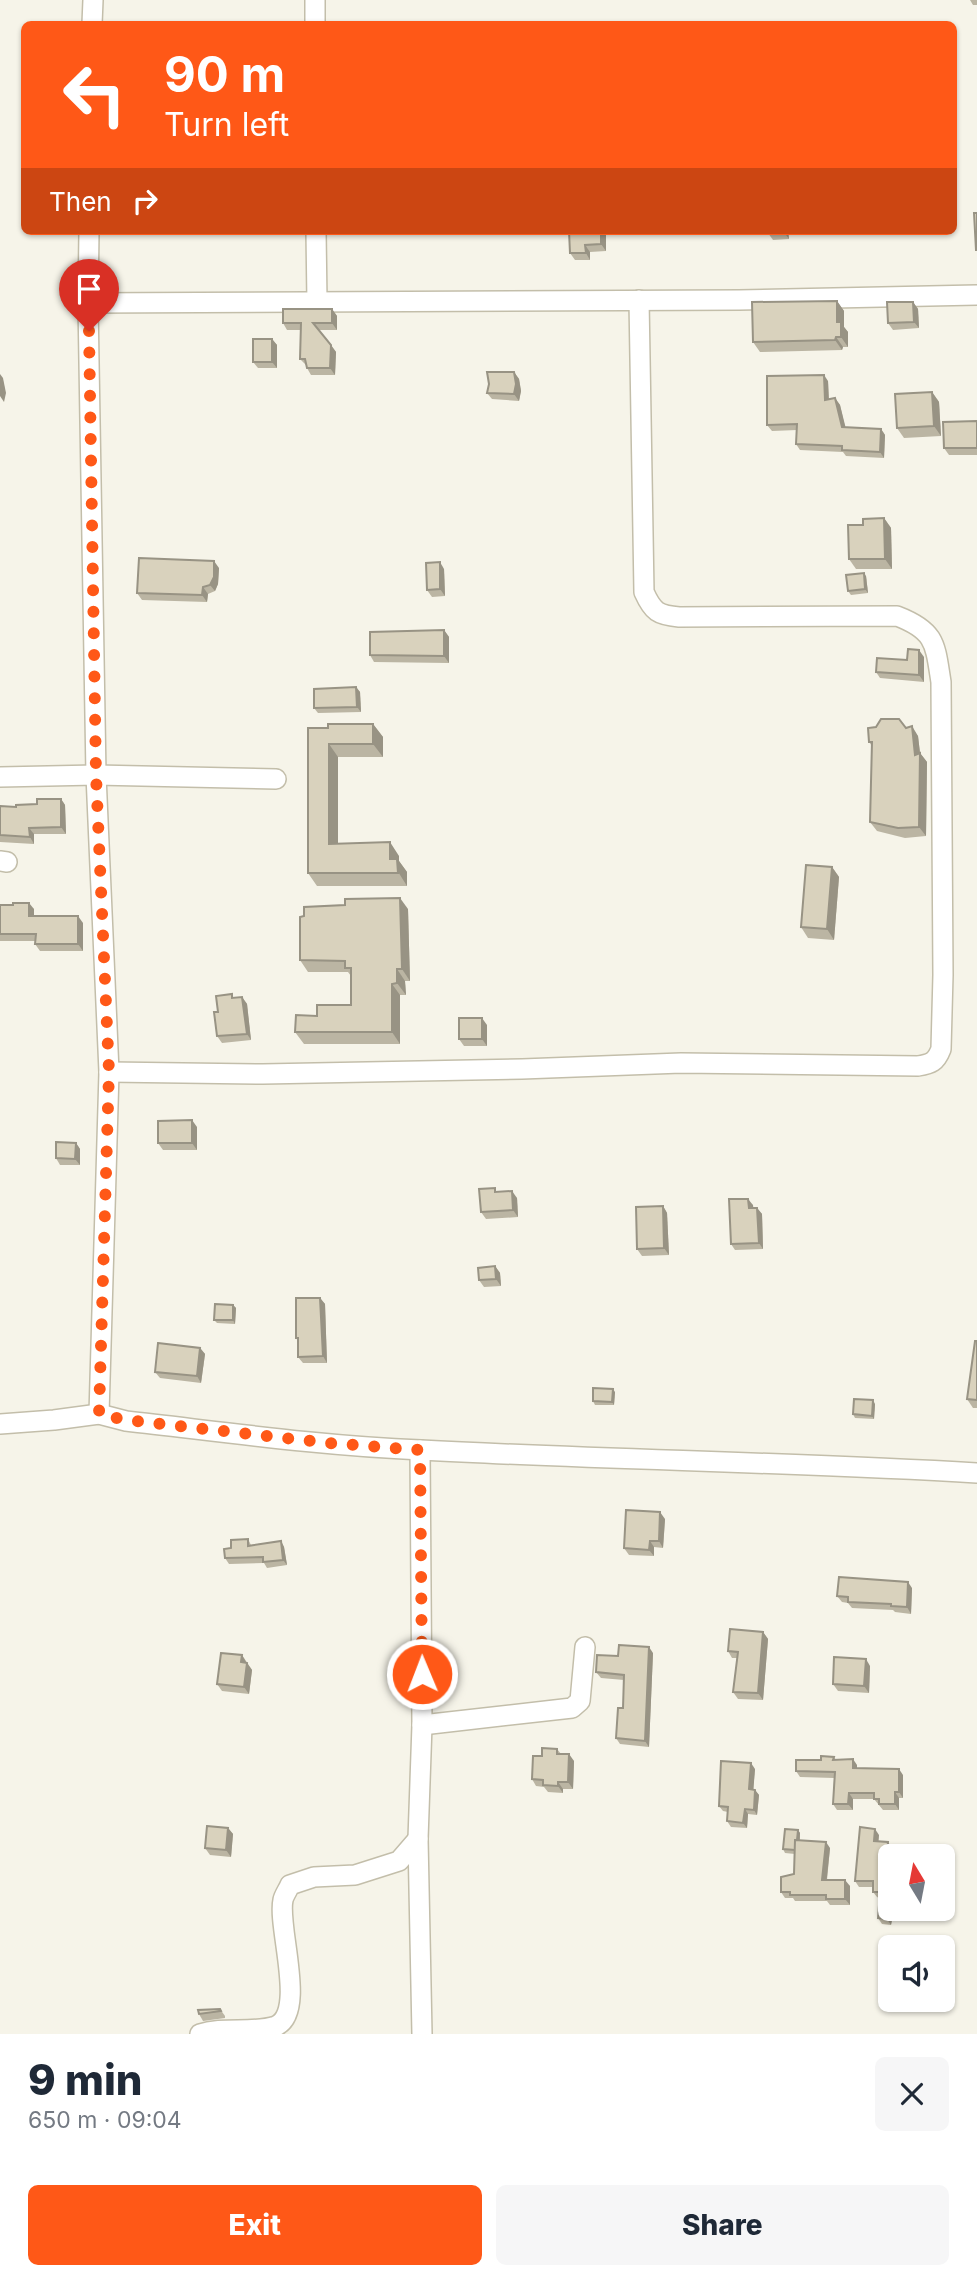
<!DOCTYPE html>
<html lang="en">
<head>
<meta charset="utf-8">
<style>
  :root { --surface:#fff; --page:#f6f6f7; --text:#1f2937; --muted:#747a83; --accent:#ff5817 }
  body { margin:0; font-family:Inter,sans-serif; background:var(--page); color:var(--text); height:100vh; display:flex; flex-direction:column; font-size:26px; white-space:nowrap }
  * { box-sizing:border-box; margin:0 }
  p { font-size:23px; color:var(--muted) }
  .icon { flex:none; width:38px; height:38px; fill:none; stroke:currentColor; stroke-width:2; stroke-linecap:round; stroke-linejoin:round }
  .map { position:relative; height:2034px; overflow:hidden }
  .side { display:flex; flex-direction:column; background:var(--surface); flex:1 }
  .side>* { flex:none }
  .hud { position:absolute; left:21px; top:21px; width:936px; height:214px; border-radius:10px; box-shadow:0 2px 5px #0004; background:#ff5817; color:#fff; overflow:hidden }
  .needle { width:46px; rotate:350deg }
  .buttons { position:absolute; left:878px; top:1844px; display:grid; gap:14px }
  .buttons a { display:grid; place-items:center; width:77px; height:77px; border-radius:10px; background:var(--surface); box-shadow:0 2px 5px #0004; font-size:35px }
  .pin { position:absolute; display:grid; place-items:center; width:60px; height:60px; color:#fff; margin:-72px -30px; border-radius:50% 50% 50% 0; rotate:-45deg; box-shadow:0 0 7px #0007 }
  .pin .icon { rotate:45deg }
  .me { position:absolute; width:77px; margin:-38px; rotate:359deg; stroke-linejoin:round; filter:drop-shadow(0 0 5px #0008) }
  .turn { display:flex; align-items:center; gap:24px; height:147px; padding:0 28px; font-size:32px }
  .turn .icon { width:91px; height:91px; stroke-width:2.5 }
  .turn b { display:block; font-size:49px; line-height:60px }
  .then { display:flex; align-items:center; height:66px; padding:0 28px; background:#0003; gap:14px; font-size:26px }
  .round { display:grid; place-items:center; flex:none; width:74px; height:74px; border-radius:10px; background:var(--page) }
  .overview { display:flex; align-items:center; justify-content:space-between; height:119px; padding:0 28px }
  h1 { font-size:42px; font-weight:800; line-height:52px }
  .primary-button { display:flex; gap:14px; margin-top:auto; padding:14px 28px }
  .primary-button a { flex:1; height:80px; border-radius:10px; background:var(--accent); color:#fff; font-size:28px; font-weight:800; line-height:80px; text-align:center }
  .primary-button a+a { background:var(--page); color:var(--text) }
  .map>svg:first-child { display:block }
  .lines { fill:none; stroke-linecap:round; stroke-linejoin:round }
  .street-casing { stroke:#c3beaa; stroke-width:22 }
  .street { stroke:#fff; stroke-width:19 }
  .wall { fill:#bbb5a3 }
  .shaded-wall { fill:#989384 }
  .building { fill:#d9d2bd; stroke:#989384; stroke-width:2 }
  .route { stroke:#ff5817; stroke-width:12; stroke-dasharray:0 21.6 }
</style>
</head>
<body>
<div class="map">
<svg width="977" height="2034" viewBox="0 0 977 2034">
  <rect width="100%" height="100%" fill="#f6f4e9"/>
  <g class="lines">
    <g class="street-casing">
      <g id="street">
        <polyline points="92,24 93,0"/>
        <polyline points="315,24 315,0"/>
        <polyline points="89,231 88,303 96,775 109,1072 99,1414"/>
        <polyline points="316,231 317,302"/>
        <polyline points="88,303 739,300 977,295"/>
        <polyline points="0,777 96,775 276,779"/>
        <polyline points="0,861 7,862"/>
        <path d="M109,1072L263,1074L522,1069L681,1063L918,1066C931,1064 936,1062 941,1049L943,975L941,682C935,644 936,631 897,616L679,617C658,615 653,612 644,592L639,300"/>
        <path d="M0,1424L54,1420L99,1414L126,1421C224,1432 322,1446 421,1450C606,1460 792,1462 977,1473"/>
        <polyline points="420,1450 422,1725 418,1839 422,2034"/>
        <polyline points="422,1725 572,1708 580,1701 585,1647"/>
        <path d="M200,2034C224,2026 251,2034 276,2026C307,2012 277,1927 283,1900C284,1895 288,1890 290,1885L314,1877L355,1875L399,1861L418,1839"/>
      </g>
    </g>
    <use href="#street" class="street"/>
  </g>
  <g class="wall">
    <polygon points="970,0 977,0 977,5 973,5"/>
    <polygon points="606,231 606,251 590,252 590,260 575,260 570,253"/>
    <polygon points="788,231 789,239 773,240 768,233"/>
    <polygon points="837,301 844,311 844,327 848,332 848,347 843,347 842,350 760,352 753,342"/>
    <polygon points="913,302 918,309 919,328 893,330 888,323"/>
    <polygon points="332,309 337,316 337,330 319,330 336,352 335,375 311,375 307,368 306,365 300,359 301,330 287,330 283,323"/>
    <polygon points="272,339 277,345 277,368 258,368 253,362"/>
    <polygon points="514,372 519,379 521,391 519,401 492,399 487,393"/>
    <polygon points="828,381 829,399 835,398 840,405 845,427 881,429 885,435 884,458 846,456 843,452 800,450 796,444 797,430 772,431 767,425"/>
    <polygon points="932,392 939,402 941,436 904,438 897,428"/>
    <polygon points="977,421 977,455 949,455 944,448"/>
    <polygon points="884,518 891,528 892,569 856,569 849,559 863,525"/>
    <polygon points="219,568 218,584 215,591 208,594 207,602 142,600 137,593"/>
    <polygon points="444,569 445,596 432,597 427,590"/>
    <polygon points="866,576 868,593 851,595 848,591"/>
    <polygon points="444,630 449,637 449,663 374,662 370,655"/>
    <polygon points="924,657 924,682 880,678 876,672 907,660"/>
    <polygon points="356,687 360,692 361,712 318,713 314,708"/>
    <polygon points="373,724 383,737 383,757 338,757 338,844 399,856 399,861 407,872 407,886 317,886 308,873 328,728"/>
    <polygon points="906,728 918,736 920,753 927,762 926,836 905,838 877,831 870,822 872,746 869,742"/>
    <polygon points="61,799 65,805 66,834 34,834 34,844 0,842 0,806 16,807 37,804"/>
    <polygon points="832,867 839,877 834,940 808,938 801,927"/>
    <polygon points="0,905 13,905 34,909 34,916 83,923 83,951 40,951 35,944 36,941 0,941"/>
    <polygon points="408,909 410,981 405,981 406,995 400,995 400,1044 304,1044 295,1032 317,1016 351,1005 351,976 348,972 308,972 300,960"/>
    <polygon points="242,997 247,1004 251,1040 222,1043 217,1036 218,1012 234,998"/>
    <polygon points="487,1025 487,1046 464,1046 459,1039"/>
    <polygon points="197,1127 197,1150 163,1150 158,1143"/>
    <polygon points="76,1143 80,1149 80,1165 60,1165 56,1158"/>
    <polygon points="497,1192 517,1198 518,1217 486,1219 481,1212"/>
    <polygon points="753,1205 753,1208 757,1208 762,1214 763,1249 735,1250 731,1244"/>
    <polygon points="663,1206 667,1213 669,1255 642,1256 637,1249"/>
    <polygon points="495,1266 500,1273 501,1286 484,1287 479,1280"/>
    <polygon points="320,1298 325,1304 327,1363 303,1363 298,1357 298,1341 296,1338"/>
    <polygon points="233,1305 236,1308 235,1324 217,1323 214,1320"/>
    <polygon points="977,1341 977,1408 973,1408 967,1399"/>
    <polygon points="200,1348 205,1354 201,1383 160,1378 155,1372"/>
    <polygon points="615,1392 614,1405 595,1405 593,1401"/>
    <polygon points="875,1404 874,1419 855,1418 853,1414"/>
    <polygon points="665,1519 663,1548 654,1547 654,1556 629,1555 624,1548"/>
    <polygon points="248,1539 251,1545 281,1541 284,1547 287,1565 267,1568 264,1563 229,1564 225,1558 231,1548"/>
    <polygon points="912,1588 911,1614 895,1612 893,1610 852,1608 848,1603 842,1602 837,1596"/>
    <polygon points="763,1632 768,1639 763,1700 738,1699 733,1692 737,1658 732,1658 728,1651"/>
    <polygon points="653,1653 649,1747 620,1744 616,1738 623,1708 624,1680 601,1678 596,1672 618,1656"/>
    <polygon points="242,1655 252,1670 249,1694 222,1691 217,1684"/>
    <polygon points="870,1666 869,1693 838,1691 833,1684"/>
    <polygon points="557,1749 561,1754 574,1761 573,1789 563,1789 563,1793 548,1792 544,1787 536,1786 532,1779 542,1756"/>
    <polygon points="834,1757 836,1760 857,1765 857,1768 903,1775 903,1798 899,1798 899,1810 883,1810 874,1799 853,1799 853,1810 837,1810 833,1804 834,1778 800,1777 796,1771 821,1760"/>
    <polygon points="755,1769 753,1790 755,1790 759,1795 757,1815 748,1814 747,1828 731,1827 727,1821 728,1812 723,1811 719,1806"/>
    <polygon points="228,1828 233,1834 231,1857 210,1855 205,1848"/>
    <polygon points="798,1830 800,1833 800,1840 830,1848 827,1880 850,1886 850,1905 830,1905 827,1901 795,1901 793,1898 785,1898 781,1892 794,1874 795,1854 785,1853 783,1849"/>
    <polygon points="879,1835 878,1841 892,1848 891,1909 894,1909 891,1925 882,1924 878,1918 879,1898 877,1897 873,1892 873,1887 859,1887 855,1881"/>
    <polygon points="943,1876 955,1882 955,1908 943,1907"/>
    <polygon points="220,2009 225,2016 225,2018 203,2021 199,2014"/>
  </g>
  <g class="shaded-wall">
    <polygon points="601,231 606,231 606,251 601,244"/>
    <polygon points="784,231 788,231 789,239 784,232"/>
    <polygon points="585,245 590,252 590,260 586,253"/>
    <polygon points="837,301 844,311 844,327 848,332 848,347 841,337 837,322"/>
    <polygon points="913,302 918,309 919,328 914,322"/>
    <polygon points="332,309 337,316 337,330 332,323"/>
    <polygon points="836,337 843,347 842,350 835,340"/>
    <polygon points="272,339 277,345 277,368 272,362"/>
    <polygon points="331,345 336,352 335,375 330,368"/>
    <polygon points="514,372 519,379 521,391 519,401 514,394"/>
    <polygon points="0,374 3,378 6,393 4,402 0,396"/>
    <polygon points="824,375 828,381 829,406 825,400"/>
    <polygon points="932,392 939,402 941,436 934,426"/>
    <polygon points="835,398 840,405 847,433 842,427"/>
    <polygon points="881,429 885,435 884,458 880,452"/>
    <polygon points="884,518 891,528 892,569 885,559"/>
    <polygon points="214,561 219,568 218,584 215,591 210,585"/>
    <polygon points="440,562 444,569 445,596 440,589"/>
    <polygon points="864,573 866,576 868,593 865,589"/>
    <polygon points="203,587 208,594 207,602 202,595"/>
    <polygon points="444,630 449,637 449,663 444,656"/>
    <polygon points="919,650 924,657 924,682 919,675"/>
    <polygon points="356,687 360,692 361,712 357,707"/>
    <polygon points="373,724 383,737 383,757 373,744"/>
    <polygon points="912,726 918,736 920,753 927,762 926,836 919,827 915,755"/>
    <polygon points="329,744 338,757 338,858 329,844"/>
    <polygon points="61,799 65,805 66,834 61,827"/>
    <polygon points="29,828 34,834 34,844 30,837"/>
    <polygon points="390,842 399,856 399,861 407,872 407,886 390,859"/>
    <polygon points="832,867 839,877 834,940 827,929"/>
    <polygon points="400,898 408,909 410,981 402,969"/>
    <polygon points="29,903 34,909 34,923 29,916"/>
    <polygon points="78,916 83,923 83,951 78,944"/>
    <polygon points="397,969 405,981 406,995 397,983"/>
    <polygon points="392,984 400,995 400,1044 392,1032"/>
    <polygon points="242,997 247,1004 251,1040 247,1034"/>
    <polygon points="482,1018 487,1025 487,1046 482,1039"/>
    <polygon points="192,1120 197,1127 197,1150 192,1143"/>
    <polygon points="76,1143 80,1149 80,1165 75,1159"/>
    <polygon points="512,1191 517,1198 518,1217 513,1210"/>
    <polygon points="748,1199 753,1205 754,1215 749,1208"/>
    <polygon points="663,1206 667,1213 669,1255 664,1248"/>
    <polygon points="757,1208 762,1214 763,1249 759,1243"/>
    <polygon points="495,1266 500,1273 501,1286 496,1279"/>
    <polygon points="320,1298 325,1304 327,1363 323,1356"/>
    <polygon points="233,1305 236,1308 235,1324 233,1320"/>
    <polygon points="200,1348 205,1354 201,1383 197,1376"/>
    <polygon points="613,1389 615,1392 614,1405 612,1402"/>
    <polygon points="873,1400 875,1404 874,1419 872,1416"/>
    <polygon points="660,1512 665,1519 663,1548 659,1541"/>
    <polygon points="281,1541 284,1547 287,1565 283,1560"/>
    <polygon points="650,1541 654,1547 654,1556 649,1550"/>
    <polygon points="908,1582 912,1588 911,1614 907,1607"/>
    <polygon points="763,1632 768,1639 763,1700 758,1693"/>
    <polygon points="649,1647 653,1653 649,1747 645,1741"/>
    <polygon points="242,1655 246,1662 246,1669 241,1662"/>
    <polygon points="866,1659 870,1666 869,1693 864,1686"/>
    <polygon points="247,1663 252,1670 249,1694 244,1687"/>
    <polygon points="569,1754 574,1761 573,1789 568,1782"/>
    <polygon points="853,1759 857,1765 857,1774 853,1768"/>
    <polygon points="751,1763 755,1769 753,1795 749,1789"/>
    <polygon points="899,1769 903,1775 903,1798 899,1792"/>
    <polygon points="558,1782 563,1789 563,1793 558,1786"/>
    <polygon points="755,1790 759,1795 757,1815 754,1810"/>
    <polygon points="895,1792 899,1798 899,1810 895,1804"/>
    <polygon points="849,1793 853,1799 853,1810 848,1804"/>
    <polygon points="745,1809 748,1814 747,1828 743,1823"/>
    <polygon points="228,1828 233,1834 231,1857 226,1850"/>
    <polygon points="875,1829 879,1835 878,1847 874,1841"/>
    <polygon points="798,1830 800,1833 799,1854 796,1851"/>
    <polygon points="826,1842 830,1848 826,1886 822,1880"/>
    <polygon points="888,1842 892,1848 891,1857 887,1851"/>
    <polygon points="951,1876 955,1882 955,1908 951,1902"/>
    <polygon points="845,1880 850,1886 850,1905 845,1899"/>
    <polygon points="891,1899 891,1909 894,1909 891,1925 887,1919"/>
  </g>
  <g class="building">
    <polygon points="974,213 977,213 977,250 976,250"/>
    <polygon points="569,231 601,231 601,244 585,245 586,253 570,253"/>
    <polygon points="768,231 784,231 784,232 768,233"/>
    <polygon points="837,301 837,322 841,322 841,337 836,337 835,340 753,342 752,302"/>
    <polygon points="887,302 913,302 914,322 888,323"/>
    <polygon points="283,309 332,309 332,323 313,323 331,345 330,368 307,368 305,359 300,359 301,323 283,323"/>
    <rect x="253" y="339" width="19" height="23"/>
    <polygon points="487,372 514,372 516,384 514,394 487,393 489,384"/>
    <polygon points="824,375 825,400 835,398 842,427 881,429 880,452 842,450 842,446 796,444 797,424 767,425 767,376"/>
    <polygon points="932,392 934,426 897,428 895,394"/>
    <polygon points="977,421 977,448 944,448 943,422"/>
    <polygon points="884,518 885,559 849,559 848,525 863,525 863,519"/>
    <polygon points="139,558 214,561 214,577 210,585 203,587 202,595 137,593"/>
    <polygon points="440,562 440,589 427,590 426,563"/>
    <polygon points="864,573 865,589 848,591 846,575"/>
    <polygon points="444,630 444,656 370,655 370,632"/>
    <polygon points="908,649 919,650 919,675 876,672 877,658 907,660"/>
    <polygon points="356,687 357,707 314,708 314,689"/>
    <polygon points="881,719 899,719 906,728 912,726 915,755 920,753 919,827 898,828 870,822 872,742 869,742 868,728 876,727"/>
    <polygon points="328,724 373,724 373,744 329,744 329,844 390,842 390,859 397,859 398,873 308,873 308,728 328,728"/>
    <polygon points="37,799 61,799 61,827 29,828 30,837 0,835 0,806 16,807 16,805 37,804"/>
    <polygon points="806,865 832,867 827,929 801,927"/>
    <polygon points="400,898 402,969 397,969 397,983 392,984 392,1032 295,1032 296,1015 317,1016 317,1005 351,1005 351,968 345,968 345,961 300,960 300,917 304,916 304,907 345,905 345,899"/>
    <polygon points="13,903 29,903 29,916 78,916 78,944 35,944 36,934 0,934 0,905 13,905"/>
    <polygon points="232,994 232,998 242,997 247,1034 217,1036 214,1012 218,1012 216,996"/>
    <rect x="459" y="1018" width="23" height="21"/>
    <polygon points="192,1120 192,1143 158,1143 158,1121"/>
    <polygon points="56,1142 76,1143 75,1159 56,1158"/>
    <polygon points="495,1188 495,1192 512,1191 513,1210 481,1212 479,1189"/>
    <polygon points="729,1199 748,1199 749,1208 757,1208 759,1243 731,1244"/>
    <polygon points="663,1206 664,1248 637,1249 636,1207"/>
    <polygon points="495,1266 496,1279 479,1280 478,1268"/>
    <polygon points="296,1298 320,1298 323,1356 298,1357 298,1338 296,1338"/>
    <polygon points="215,1304 233,1305 233,1320 214,1320"/>
    <polygon points="975,1341 977,1341 977,1400 967,1399"/>
    <polygon points="158,1343 200,1348 197,1376 155,1372"/>
    <polygon points="593,1388 613,1389 612,1402 593,1401"/>
    <polygon points="854,1399 873,1400 872,1416 853,1414"/>
    <polygon points="626,1510 660,1512 659,1541 650,1541 649,1550 624,1548"/>
    <polygon points="248,1539 248,1546 281,1541 283,1560 263,1562 263,1557 225,1558 224,1549 231,1548 231,1540"/>
    <polygon points="839,1577 908,1582 907,1607 891,1606 891,1604 848,1602 848,1597 837,1596"/>
    <polygon points="730,1629 763,1632 758,1693 733,1692 738,1652 728,1651"/>
    <polygon points="619,1645 649,1647 645,1741 616,1738 618,1708 623,1708 624,1675 596,1672 597,1655 618,1656"/>
    <polygon points="221,1653 242,1655 241,1662 247,1663 244,1687 217,1684"/>
    <polygon points="834,1657 866,1659 864,1686 833,1684"/>
    <polygon points="542,1748 557,1749 557,1754 569,1754 568,1782 558,1782 558,1786 543,1785 543,1780 532,1779 533,1756 542,1756"/>
    <polygon points="821,1756 834,1757 833,1760 853,1759 853,1768 899,1769 899,1792 895,1792 895,1804 879,1804 879,1799 874,1799 874,1793 849,1793 848,1804 833,1804 835,1772 796,1771 796,1760 821,1760"/>
    <polygon points="721,1761 751,1763 749,1789 755,1790 754,1810 745,1809 743,1823 727,1821 728,1807 719,1806"/>
    <polygon points="207,1826 228,1828 226,1850 205,1848"/>
    <polygon points="860,1827 875,1829 874,1841 888,1842 887,1851 892,1852 890,1870 891,1899 887,1919 878,1918 880,1892 873,1892 873,1881 855,1881"/>
    <polygon points="785,1829 798,1830 797,1840 795,1840 795,1850 783,1849"/>
    <polygon points="795,1840 826,1842 822,1880 845,1880 845,1899 826,1899 826,1895 790,1895 790,1892 781,1892 781,1877 794,1874"/>
    <polygon points="943,1876 951,1876 951,1902 943,1901"/>
    <polygon points="220,2009 221,2011 199,2014 198,2010"/>
  </g>
  <g class="lines">
    <polyline class="route" points="89,331 96,775 109,1072 99,1414 126,1420 329,1443 420,1450 422,1674"/>
  </g>
</svg>
<div class="buttons">
<a><svg class="needle" viewBox="-14 -14 28 28"><path d="M0-13l5 13h-10z" fill="#e53935"/><path d="M0 13l5-13h-10z" fill="#747a83"/></svg></a>
<a><svg class="icon" aria-label="sound" viewBox="0 0 24 24"><path d="M4 9h4l5-4v14l-5-4H4zM17 9q2 3 0 6"/></svg></a>
</div>
<div class="pin" style="left:89px;top:331px;background:#d93025"><svg class="icon" aria-label="arrive" viewBox="0 0 24 24"><path d="M6 21V4h12l-3 4 3 4H6"/></svg></div>
<svg class="me" style="left:422px;top:1674px" viewBox="-20 -20 40 40"><circle r="17" fill="#ff5817" stroke="#fff" stroke-width="3"/><path d="M0-11L8 9 0 5-8 9z" fill="#fff"/></svg>
<div class="hud">
<div class="turn"><svg class="icon" aria-label="left" viewBox="0 0 24 24"><path d="M17 20v-9H6M10 6l-5 5 5 5"/></svg><div><b>90 m</b>Turn left</div></div>
<div class="then">Then<svg class="icon" aria-label="right" viewBox="0 0 24 24"><path d="M7 20v-9h11M14 6l5 5-5 5"/></svg></div>
</div>
</div>
<section class="side">
<div class="overview"><div><h1>9 min</h1><p>650 m · 09:04</p></div><a class="round"><svg class="icon" aria-label="close" viewBox="0 0 24 24"><path d="M6 6l12 12M18 6L6 18"/></svg></a></div>
<div class="primary-button"><a>Exit</a><a>Share</a></div>
</section>
</body>
</html>
